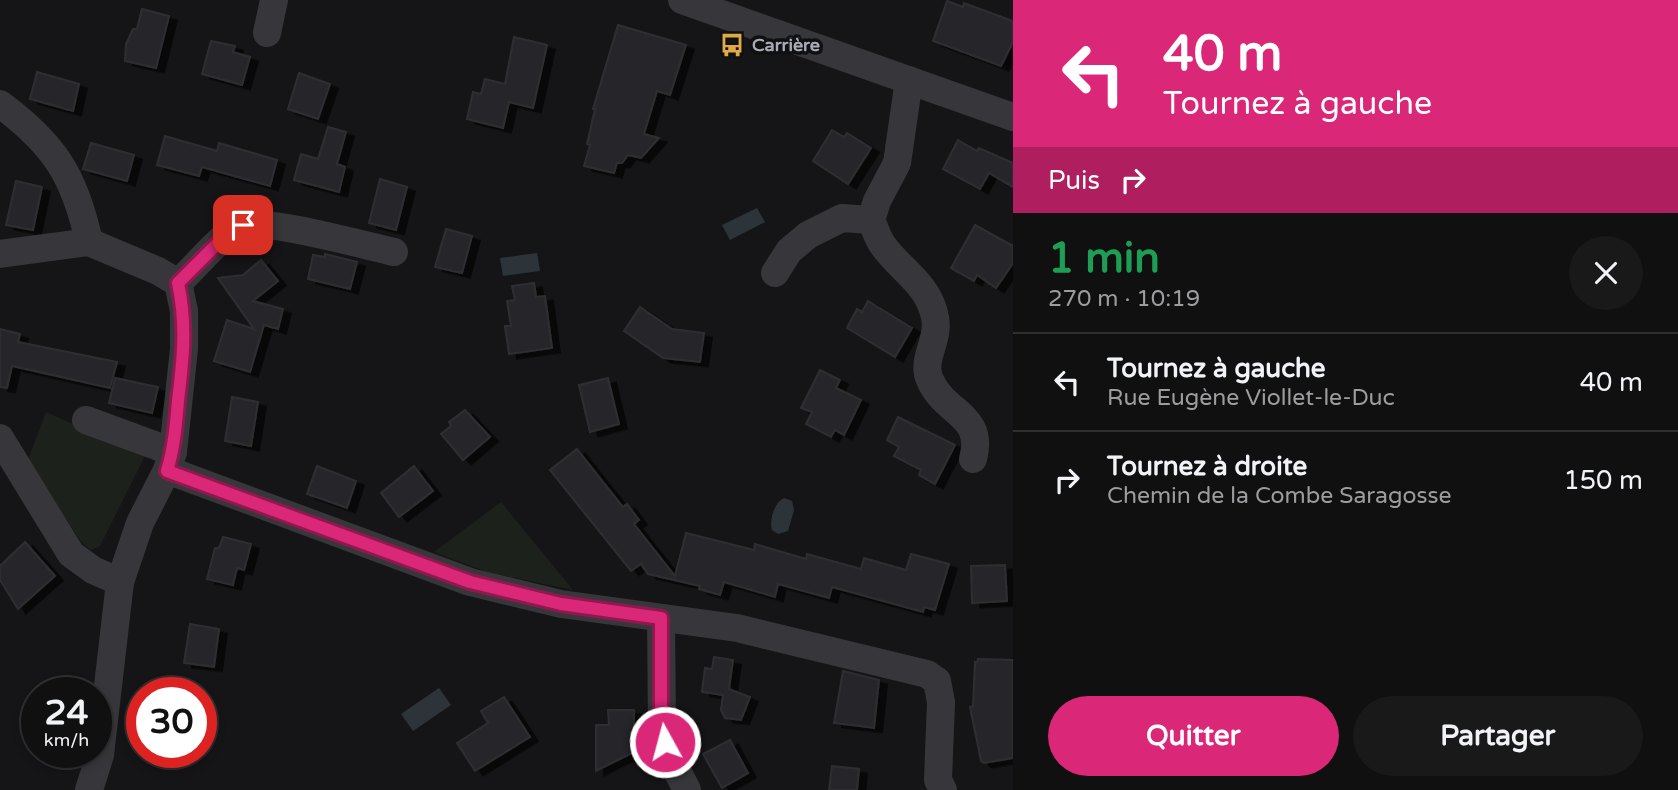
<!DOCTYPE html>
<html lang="fr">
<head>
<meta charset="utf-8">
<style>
  :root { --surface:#101011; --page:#19191a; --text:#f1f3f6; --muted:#9c9d9f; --line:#303031; --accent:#db2777 }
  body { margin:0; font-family:"Varela Round",sans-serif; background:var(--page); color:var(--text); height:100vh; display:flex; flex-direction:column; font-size:26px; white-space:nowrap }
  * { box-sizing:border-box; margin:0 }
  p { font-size:23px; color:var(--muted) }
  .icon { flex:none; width:38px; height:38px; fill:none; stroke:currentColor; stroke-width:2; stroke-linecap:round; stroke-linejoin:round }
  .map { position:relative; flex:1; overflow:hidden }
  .sheet { display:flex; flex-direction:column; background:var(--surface); width:665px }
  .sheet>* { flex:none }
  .hud { background:#db2777; color:#fff; overflow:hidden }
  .speed { position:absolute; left:21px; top:677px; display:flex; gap:14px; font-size:35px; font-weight:700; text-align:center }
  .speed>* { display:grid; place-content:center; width:91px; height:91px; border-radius:50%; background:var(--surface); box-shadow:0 4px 10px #0003,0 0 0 2px var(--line); line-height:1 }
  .speed small { font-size:18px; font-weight:400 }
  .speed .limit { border:10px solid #d22; background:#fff; color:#111 }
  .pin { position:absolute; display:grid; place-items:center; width:60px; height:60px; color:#fff; margin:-30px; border-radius:14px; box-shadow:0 4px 10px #0006 }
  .me { position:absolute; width:77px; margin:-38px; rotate:353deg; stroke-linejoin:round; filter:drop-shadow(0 0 5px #0008) }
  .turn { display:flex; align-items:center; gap:24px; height:147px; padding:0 35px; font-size:32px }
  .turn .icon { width:91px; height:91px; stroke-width:2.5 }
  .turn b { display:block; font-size:49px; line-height:60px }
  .then { display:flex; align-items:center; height:66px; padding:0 35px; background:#0003; gap:14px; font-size:26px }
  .round { display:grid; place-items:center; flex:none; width:74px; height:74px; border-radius:37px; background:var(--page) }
  .summary { display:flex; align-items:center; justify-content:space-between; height:119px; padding:0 35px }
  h1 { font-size:42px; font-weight:700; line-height:52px; color:#1e9e55 }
  .cta { display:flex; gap:14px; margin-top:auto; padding:14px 35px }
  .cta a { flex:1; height:80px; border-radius:42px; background:var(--accent); color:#fff; font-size:28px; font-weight:700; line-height:80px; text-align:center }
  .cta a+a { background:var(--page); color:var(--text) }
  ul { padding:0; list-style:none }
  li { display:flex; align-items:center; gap:21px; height:98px; padding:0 35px; border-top:2px solid var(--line) }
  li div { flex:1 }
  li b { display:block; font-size:26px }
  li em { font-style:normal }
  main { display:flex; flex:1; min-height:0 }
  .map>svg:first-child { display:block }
  .green { fill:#1c211c }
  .water { fill:#2d3439 }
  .building { fill:#28282b; stroke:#2f2f32; stroke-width:2; filter:url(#shadow) }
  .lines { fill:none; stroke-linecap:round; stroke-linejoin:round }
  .minor { stroke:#37373b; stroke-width:28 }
  .route-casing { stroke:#8e194d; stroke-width:18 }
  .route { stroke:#db2777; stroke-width:12 }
  .labels { text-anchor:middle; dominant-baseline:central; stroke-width:7; stroke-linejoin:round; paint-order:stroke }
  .poi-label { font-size:18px; font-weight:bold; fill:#a8adb5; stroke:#101012; text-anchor:start }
</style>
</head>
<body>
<main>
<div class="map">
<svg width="1013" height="790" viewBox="0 0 1013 790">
  <defs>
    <filter id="shadow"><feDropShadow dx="8" dy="4.5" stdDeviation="0" flood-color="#0009"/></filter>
  </defs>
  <rect width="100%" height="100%" fill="#151517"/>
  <g class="green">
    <polygon points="46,412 145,456 100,546 91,550 81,542 28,460"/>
    <polygon points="501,502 573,590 487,572 434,552"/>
  </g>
  <g class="water">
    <polygon points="757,208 765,222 730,240 722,225"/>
    <polygon points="537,253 540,271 503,276 500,258"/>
    <path d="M784,498L792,501L794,510L788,531L778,534L772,530C769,520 774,503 784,498Z"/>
    <polygon points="439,688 451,705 413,731 401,714"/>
  </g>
  <g class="building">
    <polygon points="947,1 963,7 964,3 1013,21 1013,42 1001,66 933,41"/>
    <polygon points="142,9 169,16 156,68 125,61 126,44 133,29 137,29"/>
    <polygon points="618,25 686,45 670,95 657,91 644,134 659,138 641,158 628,155 622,163 617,163 614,173 584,166 590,145 587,144 595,109 593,109"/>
    <polygon points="514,37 547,45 533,108 509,102 503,128 467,119 473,92 481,94 485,79 505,84"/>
    <polygon points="211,41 235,46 233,52 250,57 242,85 202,74"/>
    <polygon points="37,72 79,84 73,111 30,99"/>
    <polygon points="299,73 330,84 318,119 288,109"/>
    <polygon points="328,127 346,132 337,164 345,167 339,192 294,180 301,154 318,159"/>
    <polygon points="832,130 844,137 847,133 871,148 848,184 813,161"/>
    <polygon points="165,136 217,151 219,143 277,160 270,186 202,167 199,176 157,165"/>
    <polygon points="958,140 977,151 979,148 1013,163 1013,187 989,173 980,189 943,169"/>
    <polygon points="91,143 134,155 127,181 83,169"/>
    <polygon points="380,179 407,187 396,230 369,223"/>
    <polygon points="16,181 42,187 33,230 6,225"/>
    <polygon points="975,225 1013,246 1013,263 996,288 977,275 974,281 951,268"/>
    <polygon points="446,229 472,236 462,273 435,267"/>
    <polygon points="325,254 357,262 350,289 308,279 313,255 325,257"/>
    <polygon points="261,260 278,281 253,301 283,309 278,329 264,325 250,372 214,361 227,320 254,329 218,278 243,275"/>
    <polygon points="534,283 536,297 545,296 552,348 509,354 505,326 511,326 507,301 515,300 512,286"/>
    <polygon points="868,301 912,328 895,357 847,328 857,309 862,312"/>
    <polygon points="640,307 672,329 704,333 700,362 663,358 624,331"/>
    <polygon points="0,329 20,334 18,342 117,362 110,388 12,366 7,388 0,387"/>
    <polygon points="820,370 840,380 836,388 861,400 844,435 835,430 831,437 806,424 812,412 801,408"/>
    <polygon points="115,378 158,387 152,413 109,403"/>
    <polygon points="608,378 619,424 590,432 579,385"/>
    <polygon points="232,397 258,402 251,446 225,441"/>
    <polygon points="465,410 490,437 463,460 441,434 451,426 449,422"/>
    <polygon points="898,417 955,445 935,484 919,475 921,470 894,456 899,447 887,440"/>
    <polygon points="577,449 623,507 627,504 639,520 634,524 675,576 686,533 754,550 755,544 806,559 807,554 861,569 864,558 906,570 911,554 949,564 935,610 924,607 923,612 832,587 829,598 778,584 775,597 724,582 720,595 699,589 700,586 648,574 641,564 631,571 550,470"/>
    <polygon points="317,466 356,481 347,508 307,494"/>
    <polygon points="414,466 433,491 399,517 381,493"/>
    <polygon points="223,537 251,544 244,570 237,568 233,585 207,579 215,548 219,548"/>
    <polygon points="25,542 55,576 18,609 0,580 0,566"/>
    <polygon points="1005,565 1007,601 972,603 971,566"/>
    <polygon points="190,624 219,629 214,667 184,663"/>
    <polygon points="714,657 733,660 729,689 750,697 741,720 725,718 721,710 723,695 702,692 705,668 712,669"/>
    <polygon points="978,659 1013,660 1013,758 984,763 981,761 970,707 973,706 975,662 977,662"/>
    <polygon points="843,671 879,680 874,728 834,723"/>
    <polygon points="504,697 530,737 475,771 457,743 488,723 481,711"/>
    <polygon points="608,710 634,710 634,752 596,771 596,725 609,725"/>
    <polygon points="730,740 748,773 722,788 703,754"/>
    <polygon points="832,766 859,769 857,790 829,790"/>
  </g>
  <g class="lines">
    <g class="minor">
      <polyline points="682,0 1013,117"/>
      <polyline points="267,33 274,0"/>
      <path d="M0,104C54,144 75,176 89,242"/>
      <path d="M871,220C875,228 877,237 882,244C899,269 926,282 934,313C942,339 920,358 930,380C945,415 985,414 973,459"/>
      <polyline points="0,254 89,242 158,271 178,283"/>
      <polyline points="775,273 789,251 808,235 842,218 871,220 877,201 897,163 909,80"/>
      <polyline points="86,420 173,452"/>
      <polyline points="0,438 71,554 93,570 120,582"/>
      <polyline points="167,470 470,582 561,604 737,628 927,674 937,681 941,702 938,780 943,790"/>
      <polyline points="661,618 662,728 671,759 687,790"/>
      <path d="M89,790L100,755L120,582L140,523L167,470L173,452L184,349V311L178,283C195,268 222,233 241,226C263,217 367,246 394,252"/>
    </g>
  </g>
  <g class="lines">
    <g class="route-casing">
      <path id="route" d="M243,225L225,236L178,283C187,325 183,360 178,401C176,425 174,448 167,471L470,582L561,604L661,618V711L665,742"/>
    </g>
    <use href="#route" class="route"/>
  </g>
  <defs>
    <g id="bus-bare" transform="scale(1.89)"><path d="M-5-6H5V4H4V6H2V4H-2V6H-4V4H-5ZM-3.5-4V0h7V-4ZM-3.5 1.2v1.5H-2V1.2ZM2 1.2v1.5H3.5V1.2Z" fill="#dfaa45" stroke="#101012" stroke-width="2.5" paint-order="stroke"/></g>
  </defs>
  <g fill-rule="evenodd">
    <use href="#bus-bare" x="732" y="45"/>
  </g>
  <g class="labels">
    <g class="poi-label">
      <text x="752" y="45">Carrière</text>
    </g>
  </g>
</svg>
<div class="speed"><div>24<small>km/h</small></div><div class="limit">30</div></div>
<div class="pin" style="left:243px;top:225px;background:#d93025"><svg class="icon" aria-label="arrive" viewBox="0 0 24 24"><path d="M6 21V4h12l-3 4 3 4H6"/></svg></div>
<svg class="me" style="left:665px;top:742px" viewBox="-20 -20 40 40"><circle r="17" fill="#db2777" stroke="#fff" stroke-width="3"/><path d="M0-11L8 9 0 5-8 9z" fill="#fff"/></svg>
</div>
<section class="sheet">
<div class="hud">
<div class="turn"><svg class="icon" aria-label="left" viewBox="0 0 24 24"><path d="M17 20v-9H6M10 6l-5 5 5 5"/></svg><div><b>40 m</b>Tournez à gauche</div></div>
<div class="then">Puis<svg class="icon" aria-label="right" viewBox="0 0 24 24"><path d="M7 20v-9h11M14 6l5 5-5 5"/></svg></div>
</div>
<div class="summary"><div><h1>1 min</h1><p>270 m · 10:19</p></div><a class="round"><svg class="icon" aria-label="close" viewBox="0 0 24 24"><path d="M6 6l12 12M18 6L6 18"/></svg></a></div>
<ul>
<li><svg class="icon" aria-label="left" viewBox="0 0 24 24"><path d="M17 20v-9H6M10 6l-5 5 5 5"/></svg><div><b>Tournez à gauche</b><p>Rue Eugène Viollet-le-Duc</p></div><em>40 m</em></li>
<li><svg class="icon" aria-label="right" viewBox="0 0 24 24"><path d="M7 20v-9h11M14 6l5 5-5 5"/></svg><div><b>Tournez à droite</b><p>Chemin de la Combe Saragosse</p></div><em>150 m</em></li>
</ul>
<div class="cta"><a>Quitter</a><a>Partager</a></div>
</section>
</main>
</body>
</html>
